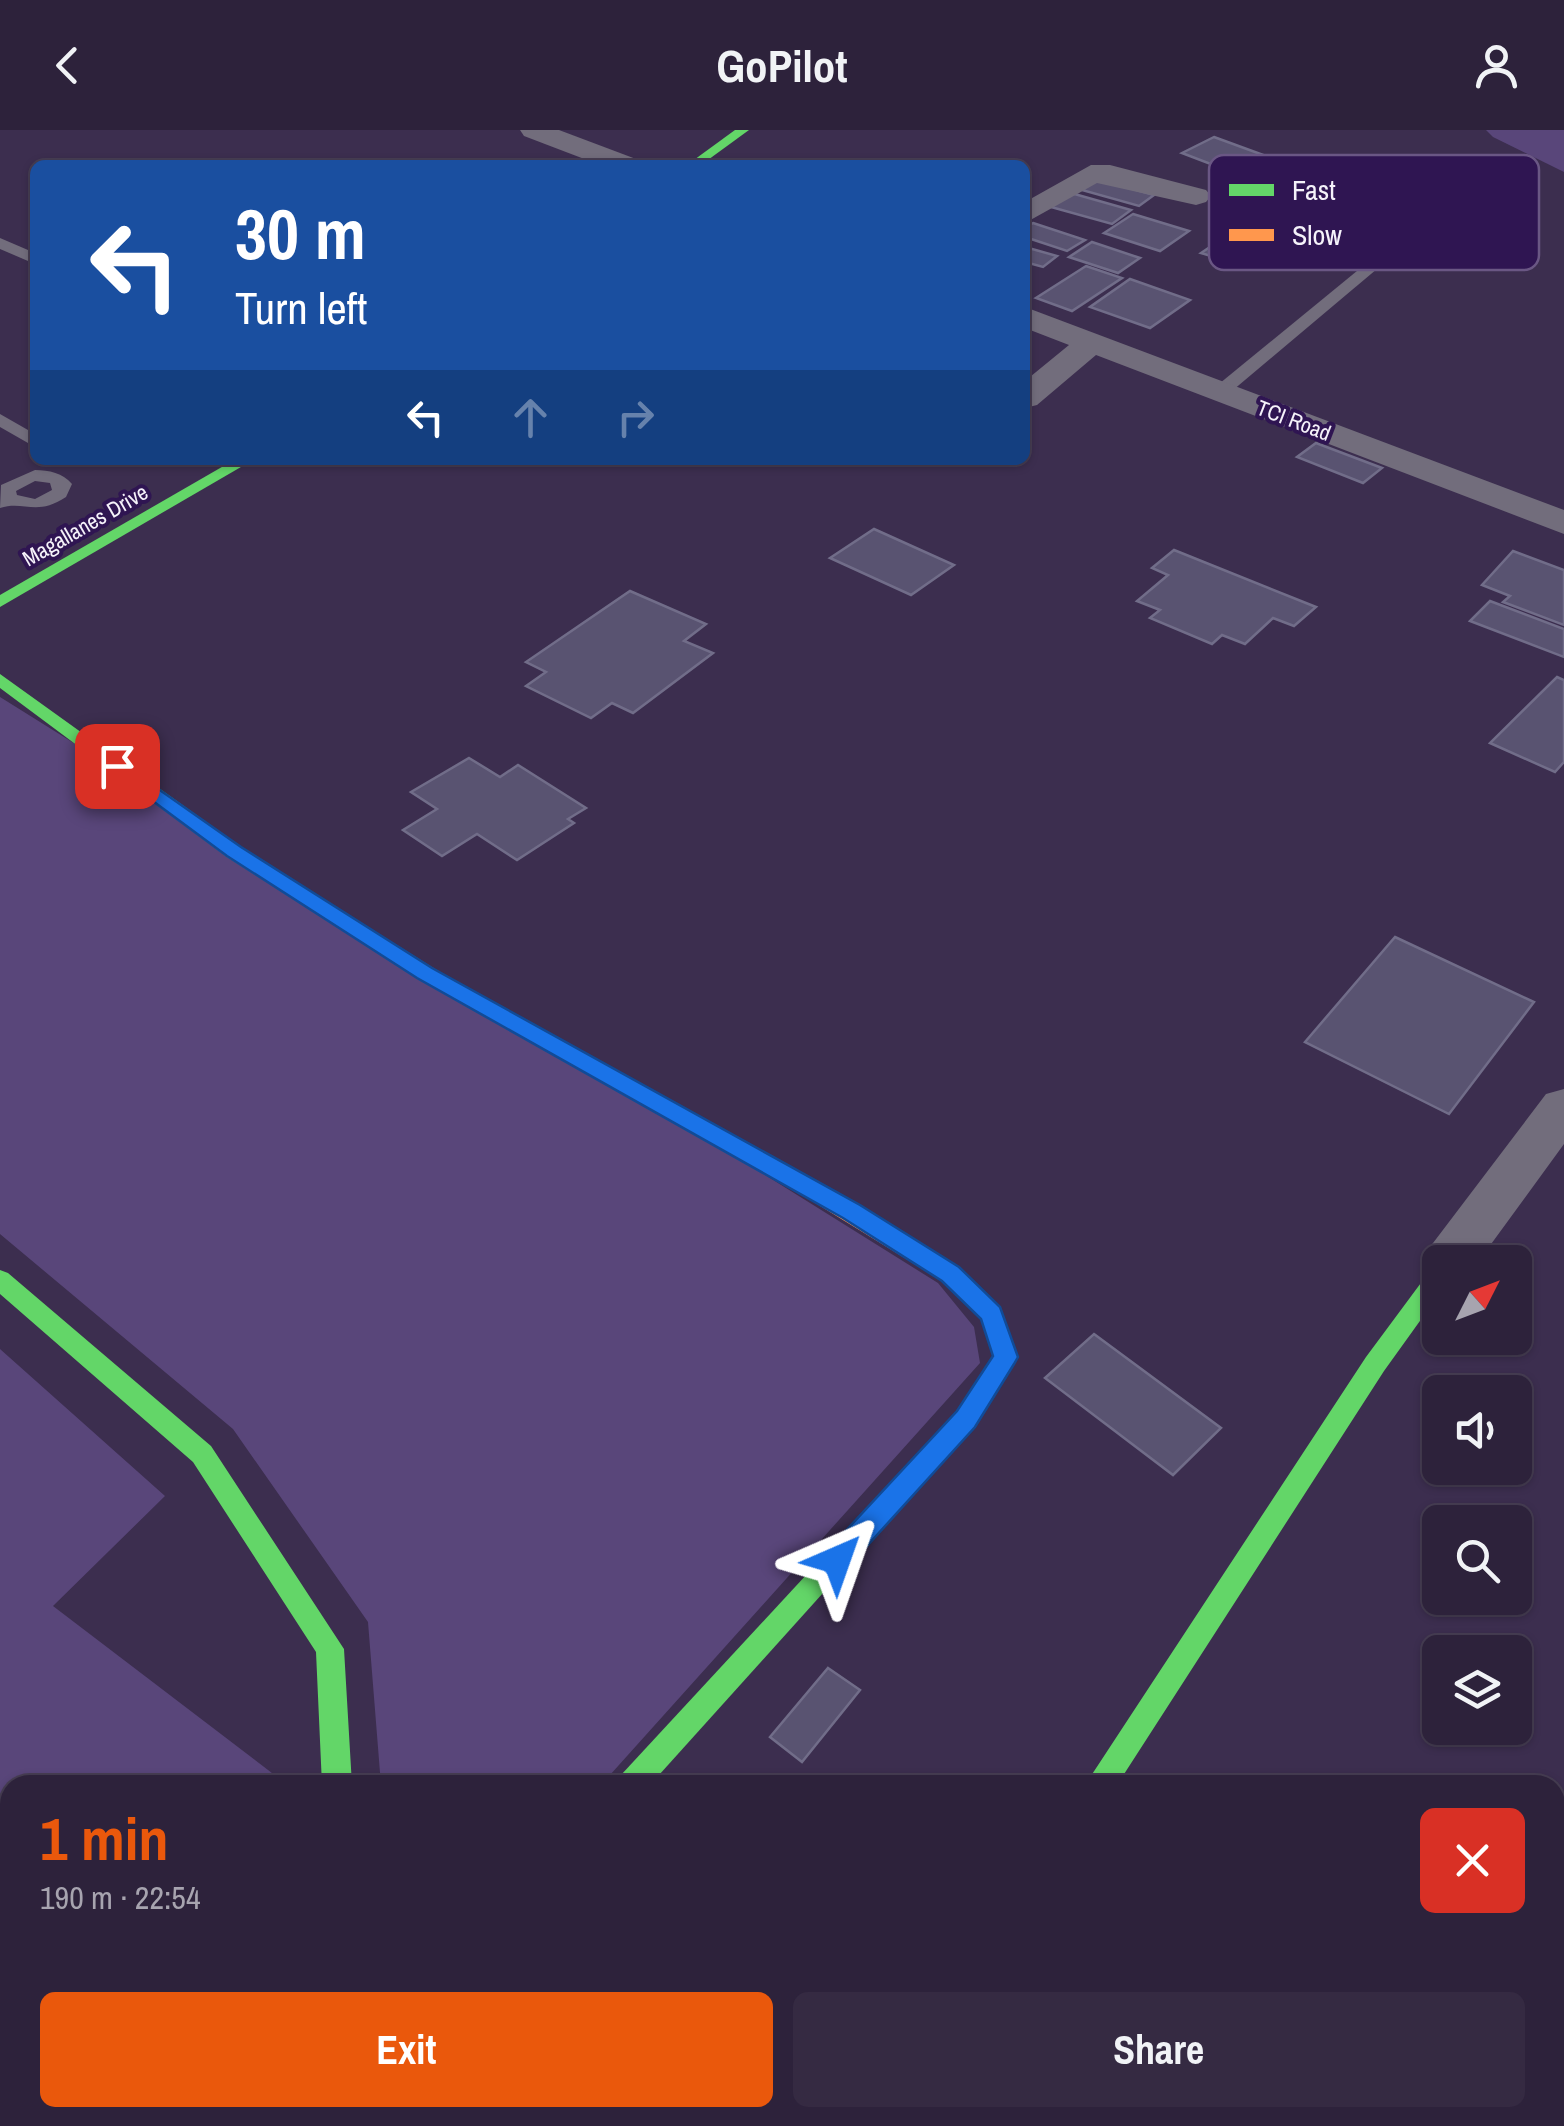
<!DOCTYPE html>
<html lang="en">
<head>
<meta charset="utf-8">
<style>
  :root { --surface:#2d223b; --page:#352a42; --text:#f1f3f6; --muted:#a7a4af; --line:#483f55; --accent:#ea580c }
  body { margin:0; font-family:"Archivo Narrow",sans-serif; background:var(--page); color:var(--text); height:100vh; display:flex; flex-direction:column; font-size:38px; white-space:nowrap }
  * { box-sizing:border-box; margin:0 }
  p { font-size:32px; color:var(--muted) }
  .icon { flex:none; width:55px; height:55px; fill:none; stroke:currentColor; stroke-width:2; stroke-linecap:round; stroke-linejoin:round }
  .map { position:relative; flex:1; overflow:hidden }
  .drawer { position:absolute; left:0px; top:1645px; width:1565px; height:352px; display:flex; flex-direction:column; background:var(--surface); border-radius:30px 30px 0 0; box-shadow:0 2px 8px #0004,0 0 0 2px var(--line) }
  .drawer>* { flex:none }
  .top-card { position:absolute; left:30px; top:30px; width:1000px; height:305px; border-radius:15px; box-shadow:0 2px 8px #0004,0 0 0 2px var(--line); background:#1a4fa0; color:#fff; overflow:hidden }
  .needle { width:65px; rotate:48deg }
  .buttons { position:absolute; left:1422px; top:1115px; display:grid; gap:20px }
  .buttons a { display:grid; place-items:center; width:110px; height:110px; border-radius:15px; background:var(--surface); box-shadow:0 2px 8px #0004,0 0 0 2px var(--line); font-size:50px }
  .pin { position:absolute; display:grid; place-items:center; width:85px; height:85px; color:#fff; margin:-42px; border-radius:20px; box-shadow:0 5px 15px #0006 }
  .me { position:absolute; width:110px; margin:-55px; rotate:43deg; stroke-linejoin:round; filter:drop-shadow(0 0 8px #0008) }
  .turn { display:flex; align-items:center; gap:35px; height:210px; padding:0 40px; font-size:45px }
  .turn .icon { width:130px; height:130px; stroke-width:2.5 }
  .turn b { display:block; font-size:70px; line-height:85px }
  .lanes { display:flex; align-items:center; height:95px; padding:0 40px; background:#0003; justify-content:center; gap:50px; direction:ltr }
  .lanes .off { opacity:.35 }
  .round { display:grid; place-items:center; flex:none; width:105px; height:105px; border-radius:15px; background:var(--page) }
  .summary { display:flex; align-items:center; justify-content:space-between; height:170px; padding:0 40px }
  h1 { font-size:60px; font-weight:800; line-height:75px; color:var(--accent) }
  .cta { display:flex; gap:20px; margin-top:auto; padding:20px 40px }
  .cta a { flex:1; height:115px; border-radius:15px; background:var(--accent); color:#fff; font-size:40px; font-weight:800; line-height:115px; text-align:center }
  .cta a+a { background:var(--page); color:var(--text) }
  header { display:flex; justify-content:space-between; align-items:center; height:130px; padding:0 40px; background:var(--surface); font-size:45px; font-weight:800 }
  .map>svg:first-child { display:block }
  .green { fill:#59467a }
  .building { fill:#595371; stroke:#716d89; stroke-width:2.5 }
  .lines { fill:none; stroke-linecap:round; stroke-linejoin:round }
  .lane { fill:#726d7c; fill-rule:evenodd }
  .street { fill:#726d7c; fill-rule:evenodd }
  .fast { fill:#63d668; fill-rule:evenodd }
  .slow { fill:#ff974d; fill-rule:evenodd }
  .route { fill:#1a73e8; stroke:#114b97; stroke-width:2.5 }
  .labels { text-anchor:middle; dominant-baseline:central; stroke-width:8; stroke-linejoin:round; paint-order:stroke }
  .far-street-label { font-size:22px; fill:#f5f2fa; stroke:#2f1552 }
  .key { fill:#2f1552; stroke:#6a5784; stroke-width:2.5 }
  .key-label { font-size:28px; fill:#f5f2fa }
</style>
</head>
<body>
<header><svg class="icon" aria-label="back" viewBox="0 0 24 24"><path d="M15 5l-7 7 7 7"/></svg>GoPilot<svg class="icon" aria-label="person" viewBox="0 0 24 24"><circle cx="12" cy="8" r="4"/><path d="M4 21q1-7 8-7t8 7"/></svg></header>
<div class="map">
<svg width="1564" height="1996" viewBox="0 0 1564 1996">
  <rect width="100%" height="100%" fill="#3c2e4f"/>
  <g class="green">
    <polygon points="1486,0 1564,0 1564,42 1493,7"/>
    <polygon points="0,567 938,1153 974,1197 980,1233 601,1655 381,1655 368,1492 233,1299 0,1104"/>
    <polygon points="0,1219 165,1366 53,1476 285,1653 10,1655 10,1962 0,1972"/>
  </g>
  <g class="building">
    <polygon points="1214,7 1266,26 1234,43 1182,23"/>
    <polygon points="1097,49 1154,65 1139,76 1082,60"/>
    <polygon points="1071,63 1131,80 1112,94 1051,77"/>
    <polygon points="1133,84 1189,101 1160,121 1104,103"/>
    <polygon points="1033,93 1085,110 1067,121 1025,107 1025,98"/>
    <polygon points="1232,102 1267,113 1237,134 1201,123"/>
    <polygon points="1092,112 1140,128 1118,143 1069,127"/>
    <polygon points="1025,117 1057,126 1043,137 1025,132"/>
    <polygon points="1086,136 1122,148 1072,181 1036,168"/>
    <polygon points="1130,149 1190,170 1150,198 1090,177"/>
    <polygon points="1316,313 1382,338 1363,353 1297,327"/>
    <polygon points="874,399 954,435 911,465 830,428"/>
    <polygon points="1174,420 1316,477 1294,496 1273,488 1245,514 1222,505 1212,514 1150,488 1160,480 1137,471 1168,445 1152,438"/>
    <polygon points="1513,421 1564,440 1564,495 1503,472 1510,466 1482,455"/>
    <polygon points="630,461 706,494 684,511 713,523 633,583 612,573 591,588 526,556 546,542 526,532"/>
    <polygon points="1490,471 1564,499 1564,527 1470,491"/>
    <polygon points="1557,547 1564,550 1564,632 1555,642 1490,613"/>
    <polygon points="469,628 500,647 518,635 586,678 568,689 574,693 517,730 477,704 442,726 403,700 437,679 411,662"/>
    <polygon points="1395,807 1534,872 1449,984 1305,912"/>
    <polygon points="1094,1204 1221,1298 1173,1345 1045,1248"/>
    <polygon points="828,1538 860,1560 802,1632 770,1607"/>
  </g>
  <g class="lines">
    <g class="lane">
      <polygon points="0,108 35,123 35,134 0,119"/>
      <polygon points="1396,109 1409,112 1226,266 1214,266 1214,258"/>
      <polygon points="0,284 35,304 35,317 0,297"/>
      <path d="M35,340C49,340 63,343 72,354L66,367C36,387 24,370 0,378L1,355ZM35,351L50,353L52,360L35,369L17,365L16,361Z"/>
    </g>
    <g class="street">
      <polygon points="520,0 559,0 636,29 640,35 600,35 524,6"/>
      <polygon points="1091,35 1110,35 1206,60 1211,66 1206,72 1196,75 1097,53 1025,93 1025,72"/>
      <polygon points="1025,177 1564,380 1564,404 1096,225 1037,275 1025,278 1025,251 1069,215 1025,198"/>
      <polygon points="1564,959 1564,1014 1478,1132 1440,1132 1440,1150 1430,1147 1422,1132 1430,1117 1546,964"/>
      <polygon points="1564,1759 1564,1842 1555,1846 1555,1763"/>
      <polygon points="285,1988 362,1988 359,1996 282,1996"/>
      <polygon points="844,1988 919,1988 916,1996 841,1996"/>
      <polygon points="1433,1988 1506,1988 1503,1996 1430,1996"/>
    </g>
    <g class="fast">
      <polygon points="735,0 749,0 701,35 687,35"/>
      <polygon points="234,330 253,330 0,477 0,465"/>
      <polygon points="0,544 241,717 432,838 820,1054 824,1060 820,1066 804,1066 418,848 227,727 0,558"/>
      <polygon points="1440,1135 1440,1163 1384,1241 1117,1655 1085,1655 1366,1227 1432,1138"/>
      <polygon points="0,1140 8,1143 211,1316 344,1519 352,1655 322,1655 316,1522 193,1332 0,1164"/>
      <polygon points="841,1413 850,1417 854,1425 850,1433 650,1655 616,1655 621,1645 832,1417"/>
    </g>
    <polygon class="slow" points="812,1051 958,1137 1000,1177 1018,1227 975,1297 850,1433 841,1437 832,1433 828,1425 832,1417 957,1281 993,1226 981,1189 942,1151 804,1066 800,1060 804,1054"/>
  </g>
  <polygon class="route" points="117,630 241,717 432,838 860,1075 959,1137 1000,1177 1018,1227 1014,1234 975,1297 847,1438 837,1442 827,1438 823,1430 827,1421 957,1281 993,1226 981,1189 942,1151 843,1088 417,848 227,726 111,640 111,631"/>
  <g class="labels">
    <g class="far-street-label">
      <text transform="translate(1294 290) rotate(21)">TCI Road</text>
      <text transform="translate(85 395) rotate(-30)">Magallanes Drive</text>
    </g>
  </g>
  <rect x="1209" y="25" width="330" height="115" rx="15" class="key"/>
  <rect x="1229" y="54" width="45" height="12" fill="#63d668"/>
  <rect x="1229" y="99" width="45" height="12" fill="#ff974d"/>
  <g class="key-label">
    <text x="1292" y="70">Fast</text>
    <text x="1292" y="115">Slow</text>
  </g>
</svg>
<div class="buttons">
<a><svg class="needle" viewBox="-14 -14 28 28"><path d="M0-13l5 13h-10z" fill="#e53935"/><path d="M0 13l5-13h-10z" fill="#a7a4af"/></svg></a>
<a><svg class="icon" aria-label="sound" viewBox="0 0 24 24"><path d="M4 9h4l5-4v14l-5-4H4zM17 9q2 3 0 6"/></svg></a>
<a><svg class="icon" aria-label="search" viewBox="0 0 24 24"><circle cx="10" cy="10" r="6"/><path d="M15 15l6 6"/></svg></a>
<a><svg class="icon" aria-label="layers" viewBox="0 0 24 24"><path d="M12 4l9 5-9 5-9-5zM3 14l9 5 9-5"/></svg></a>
</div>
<div class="pin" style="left:117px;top:636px;background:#d93025"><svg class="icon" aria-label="arrive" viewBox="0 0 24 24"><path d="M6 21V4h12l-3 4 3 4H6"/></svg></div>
<svg class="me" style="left:837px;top:1430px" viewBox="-20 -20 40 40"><path d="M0-17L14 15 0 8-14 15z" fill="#1a73e8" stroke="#fff" stroke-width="4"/></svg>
<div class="top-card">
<div class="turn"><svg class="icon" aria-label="left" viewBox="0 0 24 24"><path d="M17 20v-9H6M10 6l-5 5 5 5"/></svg><div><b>30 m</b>Turn left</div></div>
<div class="lanes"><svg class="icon" aria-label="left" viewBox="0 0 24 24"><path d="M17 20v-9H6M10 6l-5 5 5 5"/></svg><svg class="icon off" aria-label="ahead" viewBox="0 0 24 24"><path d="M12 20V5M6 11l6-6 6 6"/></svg><svg class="icon off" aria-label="right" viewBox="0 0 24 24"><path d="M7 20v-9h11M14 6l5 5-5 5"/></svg></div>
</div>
<section class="drawer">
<div class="summary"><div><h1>1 min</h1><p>190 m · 22:54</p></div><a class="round" style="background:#d93025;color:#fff"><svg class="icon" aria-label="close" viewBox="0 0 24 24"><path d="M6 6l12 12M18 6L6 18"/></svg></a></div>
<div class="cta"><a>Exit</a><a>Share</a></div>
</section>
</div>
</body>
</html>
